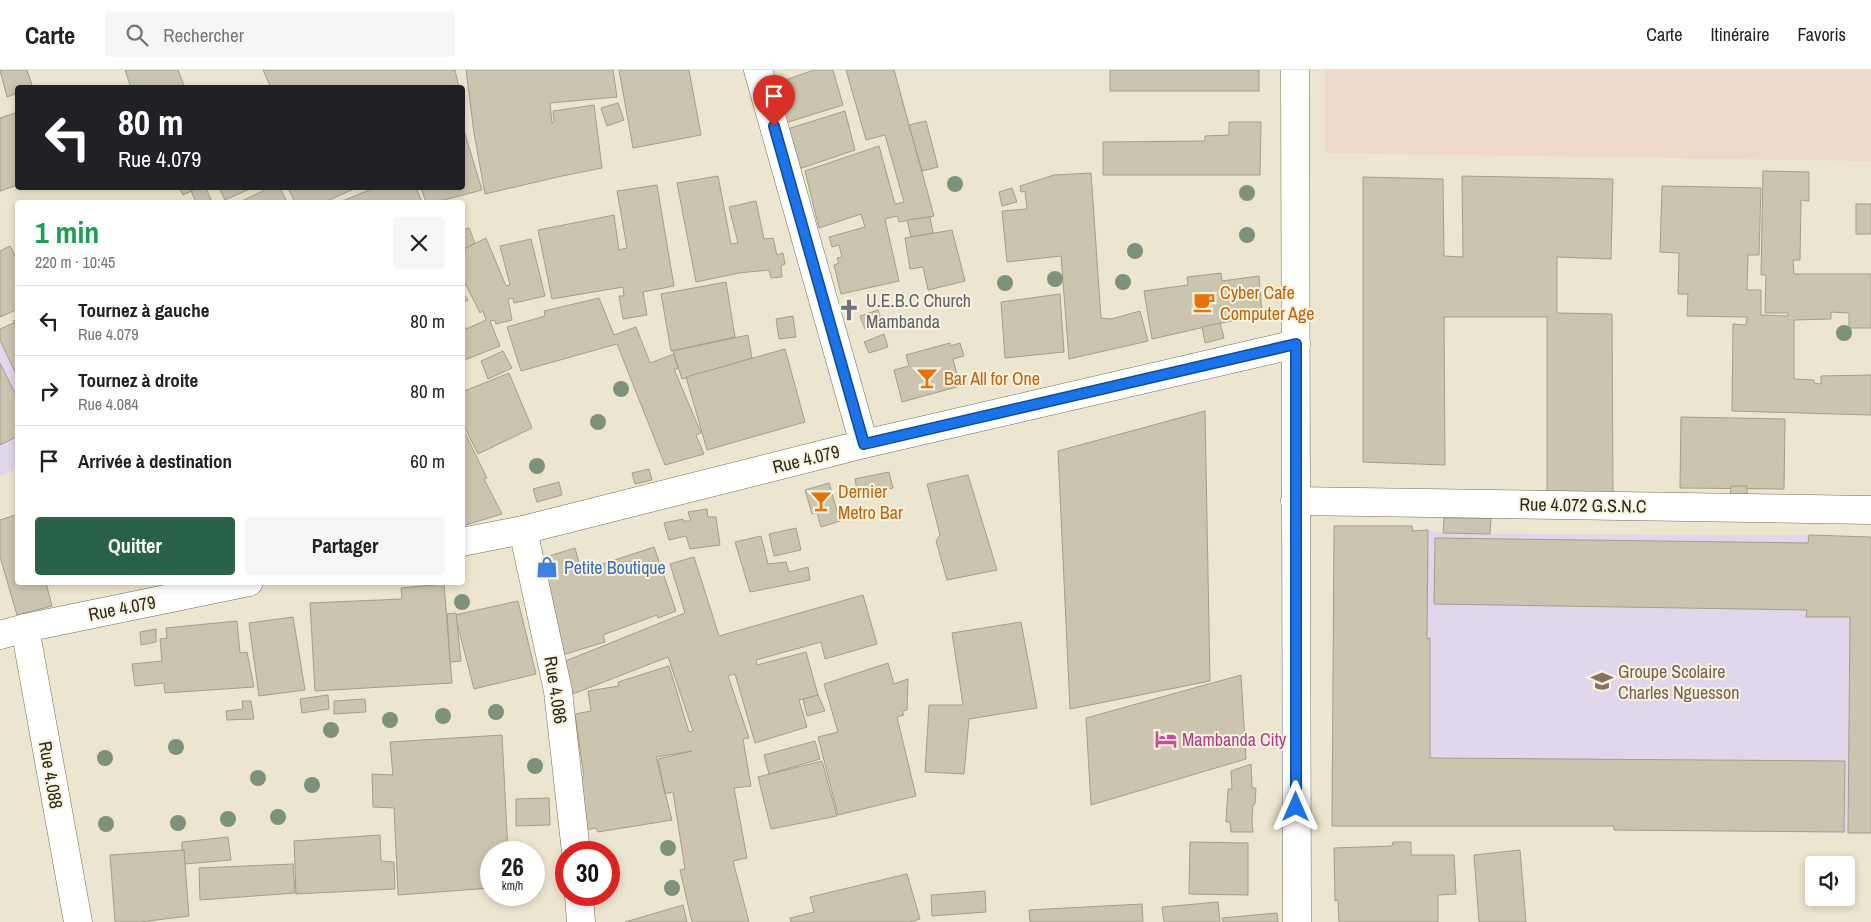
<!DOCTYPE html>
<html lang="fr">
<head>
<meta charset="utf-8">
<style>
  :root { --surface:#fff; --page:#f6f6f6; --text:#202124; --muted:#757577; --line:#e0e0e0; --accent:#2a6249 }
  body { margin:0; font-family:"Archivo Narrow",sans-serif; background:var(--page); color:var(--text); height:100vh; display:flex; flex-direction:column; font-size:19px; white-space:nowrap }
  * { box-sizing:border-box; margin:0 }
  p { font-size:16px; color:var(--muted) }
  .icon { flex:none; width:28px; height:28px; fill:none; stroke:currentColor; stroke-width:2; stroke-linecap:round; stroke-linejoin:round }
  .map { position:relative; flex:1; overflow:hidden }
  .sheet { position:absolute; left:15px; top:130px; width:450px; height:385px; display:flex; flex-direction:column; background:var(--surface); border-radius:5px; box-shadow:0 2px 8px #0003 }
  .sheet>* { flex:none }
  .hud { position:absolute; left:15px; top:15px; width:450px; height:105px; border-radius:5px; box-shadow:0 2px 8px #0003; background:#202124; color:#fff; overflow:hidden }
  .tools { position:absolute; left:1805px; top:786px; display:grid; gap:10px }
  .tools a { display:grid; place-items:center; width:50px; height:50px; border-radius:5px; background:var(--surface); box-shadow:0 2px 8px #0003; font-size:25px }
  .speed { position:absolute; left:480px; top:771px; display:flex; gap:10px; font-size:25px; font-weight:700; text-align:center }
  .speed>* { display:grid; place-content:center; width:65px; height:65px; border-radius:50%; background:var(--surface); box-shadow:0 2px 8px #0003; line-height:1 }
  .speed small { font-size:12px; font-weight:400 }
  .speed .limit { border:8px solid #d22; background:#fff; color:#111 }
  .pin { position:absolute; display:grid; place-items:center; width:42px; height:42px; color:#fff; margin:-51px -21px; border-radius:50% 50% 50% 0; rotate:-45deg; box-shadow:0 0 5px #0007 }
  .pin .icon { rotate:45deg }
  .me { position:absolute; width:55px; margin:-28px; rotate:0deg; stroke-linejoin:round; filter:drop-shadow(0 0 4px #0008) }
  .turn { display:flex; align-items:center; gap:18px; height:105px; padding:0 20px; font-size:22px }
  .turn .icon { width:65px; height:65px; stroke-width:2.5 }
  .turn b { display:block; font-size:35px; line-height:42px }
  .round { display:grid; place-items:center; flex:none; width:52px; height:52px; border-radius:5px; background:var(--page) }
  .head { display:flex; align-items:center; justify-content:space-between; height:85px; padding:0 20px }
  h1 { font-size:30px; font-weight:800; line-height:38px; color:#1e9e55 }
  .primary-button { display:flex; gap:10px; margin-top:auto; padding:10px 20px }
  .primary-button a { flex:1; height:58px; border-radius:5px; background:var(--accent); color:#fff; font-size:20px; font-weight:800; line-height:58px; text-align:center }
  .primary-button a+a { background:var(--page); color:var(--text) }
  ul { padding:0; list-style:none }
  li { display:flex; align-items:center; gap:15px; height:70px; padding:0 20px; border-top:1px solid var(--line) }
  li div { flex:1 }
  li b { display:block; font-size:19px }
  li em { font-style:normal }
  header { display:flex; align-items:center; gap:30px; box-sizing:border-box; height:70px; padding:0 25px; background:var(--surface); border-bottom:1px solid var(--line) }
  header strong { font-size:24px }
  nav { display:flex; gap:28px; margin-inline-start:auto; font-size:18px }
  .search { width:350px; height:45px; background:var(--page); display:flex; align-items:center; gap:12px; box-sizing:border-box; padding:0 18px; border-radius:5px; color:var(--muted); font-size:19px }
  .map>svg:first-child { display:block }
  .industrial { fill:#eed7cb }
  .education { fill:#e1d7ec }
  .building { fill:#cbc5b0; stroke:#a39e89 }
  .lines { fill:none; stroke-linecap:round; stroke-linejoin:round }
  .minor-casing { stroke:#726d59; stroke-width:29 }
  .minor { stroke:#fff; stroke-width:28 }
  .tree { fill:#7d927b }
  .route-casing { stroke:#114b97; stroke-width:12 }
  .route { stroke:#1a73e8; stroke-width:9 }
  .labels { text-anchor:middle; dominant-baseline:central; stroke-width:4; stroke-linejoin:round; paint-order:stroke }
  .food-label { font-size:18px; fill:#c56008; stroke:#faf3dd; text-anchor:start }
  .worship-label { font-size:18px; fill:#5b616d; stroke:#faf3dd; text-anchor:start }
  .street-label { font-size:18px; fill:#2b2820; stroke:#faf3dd }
  .shop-label { font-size:18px; fill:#366cbe; stroke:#faf3dd; text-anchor:start }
  .education-label { font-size:18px; fill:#785e54; stroke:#faf3dd; text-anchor:start }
  .hotel-label { font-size:18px; fill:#b23c85; stroke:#faf3dd; text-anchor:start }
</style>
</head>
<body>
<header>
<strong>Carte</strong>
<div class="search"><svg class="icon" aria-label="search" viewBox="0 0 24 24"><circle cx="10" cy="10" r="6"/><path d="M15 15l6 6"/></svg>Rechercher</div>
<nav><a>Carte</a><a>Itinéraire</a><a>Favoris</a></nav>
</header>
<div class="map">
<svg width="1871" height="852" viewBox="0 0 1871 852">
  <rect width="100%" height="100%" fill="#ece6d0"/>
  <polygon class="industrial" points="1325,0 1871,0 1871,91 1325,83"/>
  <g class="education">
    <polygon points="0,270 18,308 17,399 0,406"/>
    <polygon points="1444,448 1491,448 1491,464 1809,465 1871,467 1871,763 1614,760 1613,756 1332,756 1334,456 1412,456 1413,461 1428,460 1443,463"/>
  </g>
  <g class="building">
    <polygon points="0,0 27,0 33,18 18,18 18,23 7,27"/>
    <polygon points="125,0 178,0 185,18 131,18"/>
    <polygon points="263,0 455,0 459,18 271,18"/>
    <polygon points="466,0 613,0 617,27 550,33 552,53 554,52 553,41 594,35 602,98 562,106 485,124 474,63"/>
    <polygon points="619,0 689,0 701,65 633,78"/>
    <polygon points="814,0 833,0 843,35 779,55 768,16"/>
    <polygon points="846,0 894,0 934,146 899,152 897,146 885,149 899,211 841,224 834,195 839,193 837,188 842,187 839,175 832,177 829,167 865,157 861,144 819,158 805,101 879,76 895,134 904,132 885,65 866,70"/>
    <rect x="1110" y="0" width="149" height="21"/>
    <polygon points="618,33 624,50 607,56 601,38"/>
    <polygon points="845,41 855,80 793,101 781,61"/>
    <polygon points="18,42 18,115 0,121 0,48"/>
    <polygon points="926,51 938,97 922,101 909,55"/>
    <polygon points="1229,52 1261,52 1260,105 1103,105 1103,72 1205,71 1205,66 1229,65"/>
    <polygon points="462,54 482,120 436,132 426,132 421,118 462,118"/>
    <polygon points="1763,101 1809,102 1809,131 1801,130 1800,190 1793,190 1794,204 1871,204 1871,258 1849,258 1849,243 1831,242 1831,249 1794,250 1794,309 1814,310 1814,313 1821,314 1821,306 1871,305 1871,345 1732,341 1733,254 1746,255 1747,247 1687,246 1688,224 1678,224 1679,183 1660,182 1662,116 1761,118 1759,185 1748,185 1747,220 1761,220 1761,245 1788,246 1788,243 1765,243 1766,205 1761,205"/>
    <polygon points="1091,103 1101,248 1111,249 1140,241 1148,271 1069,289 1061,186 1007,192 1002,141 1027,139 1025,121 1021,122 1020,116 1054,105"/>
    <polygon points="718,106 731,174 738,173 729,137 756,131 764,169 773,168 777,185 783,183 785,194 781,196 782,207 771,208 769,200 739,203 696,212 677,113"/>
    <polygon points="1462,106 1613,109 1611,189 1557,187 1557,243 1612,244 1613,425 1547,424 1547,247 1444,247 1445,395 1363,392 1363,107 1443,109 1444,186 1463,187"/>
    <polygon points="657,115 674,216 643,222 647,245 623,249 619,226 624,226 623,217 552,229 538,160 614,145 619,180 627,178 617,121"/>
    <polygon points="179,118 198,118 183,125"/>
    <polygon points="198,118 206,118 212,132 196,132 191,121"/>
    <polygon points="219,118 252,118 225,130"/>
    <polygon points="269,118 280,118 287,132 240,132"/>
    <polygon points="288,118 356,118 325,132 295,132"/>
    <polygon points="374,118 416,118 422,132 340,132"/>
    <polygon points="1012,118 1017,132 1002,136 999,122"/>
    <rect x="1856" y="134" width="15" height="30"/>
    <polygon points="930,147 933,163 911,167 907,150"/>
    <polygon points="469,158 475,173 462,180 462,160"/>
    <polygon points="952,160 965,211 928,220 923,197 910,199 905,168"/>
    <polygon points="486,168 506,216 510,215 500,176 531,169 545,226 514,233 513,228 508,229 512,250 496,254 495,250 490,251 500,276 462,291 462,251 466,259 486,250 483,241 480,243 462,207 462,180"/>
    <polygon points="10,176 18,191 18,239 0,247 0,181"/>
    <polygon points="1221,203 1222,211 1259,206 1262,244 1152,269 1144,221 1188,215 1187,207"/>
    <polygon points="726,212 735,267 671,281 661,224"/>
    <polygon points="462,222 468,230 462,233"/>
    <polygon points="1060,224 1064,282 1005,288 1001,232"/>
    <polygon points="599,228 614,265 636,257 650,293 674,284 678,299 674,299 701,363 696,365 704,384 665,395 617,274 521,301 507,257 545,246 544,241"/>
    <polygon points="878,240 882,253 865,259 860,246"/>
    <polygon points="793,246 796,267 779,269 776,249"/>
    <polygon points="18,249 18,308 0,270 0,259 14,253 13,251"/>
    <polygon points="1220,253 1224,268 1205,273 1202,257"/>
    <polygon points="884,264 888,277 869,283 864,272"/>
    <polygon points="748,265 752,288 682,309 673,281"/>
    <polygon points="950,273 950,276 960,273 964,286 953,289 960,316 902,332 894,300 909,296 906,285"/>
    <polygon points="785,279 805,352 707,380 686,307"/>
    <polygon points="503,281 512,298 488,309 481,291"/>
    <polygon points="0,293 18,329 18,366 0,375"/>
    <polygon points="509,303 532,358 478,384 462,352 462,322"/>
    <polygon points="1205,341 1210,611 1070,639 1058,381"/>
    <polygon points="1681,347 1785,349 1784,419 1680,418"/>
    <polygon points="462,357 487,408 484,409 502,444 462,456"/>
    <polygon points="649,399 652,410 635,414 632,403"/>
    <polygon points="889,402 893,418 858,426 855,409"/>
    <polygon points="968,405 997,500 947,510 936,471 940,465 927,414"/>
    <polygon points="559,412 562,425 537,432 533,419"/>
    <polygon points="829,413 840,451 821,457 817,443 812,444 805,420"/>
    <polygon points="1731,416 1747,416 1747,427 1730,427"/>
    <polygon points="707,439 708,447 716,447 720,475 690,479 686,466 669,470 664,453 683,449 683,451 691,451 688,442"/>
    <polygon points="18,444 18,512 49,512 46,513 52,536 17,545 0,487 0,450"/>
    <polygon points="1444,448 1491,448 1490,464 1443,463"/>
    <polygon points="1334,456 1412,456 1413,461 1428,460 1427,569 1430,568 1430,688 1845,691 1844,762 1614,760 1614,756 1332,756"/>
    <polygon points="796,458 801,480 774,486 769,464"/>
    <polygon points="1809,465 1871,467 1871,763 1848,763 1850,547 1806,547 1807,540 1434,534 1435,468 1808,473"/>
    <polygon points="761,466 768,494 786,492 789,502 808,497 810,510 750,522 735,472"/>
    <polygon points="654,477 676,541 658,548 657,545 603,565 605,572 559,586 539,489 575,478 581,501"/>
    <polygon points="694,487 719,566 863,525 877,574 825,589 821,572 756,590 757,595 806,582 818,625 799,630 807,657 755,673 735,604 728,606 749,668 743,669 751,716 734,718 747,788 733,791 749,852 692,852 680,800 685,799 673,722 665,724 658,689 692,681 656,687 672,750 598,762 596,758 582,761 579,708 584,707 575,644 591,641 588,621 619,616 618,612 669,596 689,662 693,661 668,587 573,624 563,592 685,543 670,494"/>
    <polygon points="444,514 452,613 315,621 310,533 402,529 401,518"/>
    <polygon points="518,531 536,604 474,619 455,545"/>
    <polygon points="456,543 461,591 450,592 447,544"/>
    <polygon points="293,547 305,620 259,626 249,553"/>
    <polygon points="237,551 240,583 247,582 254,617 165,623 164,613 135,616 132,594 162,591 160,569 167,568 166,558"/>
    <polygon points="1021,552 1037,638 969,649 964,704 925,702 929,635 963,635 952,563"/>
    <polygon points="156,559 156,572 141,575 140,562"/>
    <polygon points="888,593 894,614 908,609 907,640 902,641 904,645 897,647 916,726 838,745 818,667 838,662 824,614"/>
    <polygon points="1241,605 1246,689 1091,735 1086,648"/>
    <polygon points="328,625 329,639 302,643 300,629"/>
    <polygon points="818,625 825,641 807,646 803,629"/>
    <polygon points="365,629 366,642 334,644 334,631"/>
    <polygon points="242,631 251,631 254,649 227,650 226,641 243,639"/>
    <polygon points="502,665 508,782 491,782 491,818 398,825 394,738 373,737 372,704 393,705 390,672"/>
    <polygon points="815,671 820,689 769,704 764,685"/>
    <polygon points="822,691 837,746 771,759 758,707"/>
    <polygon points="1251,694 1252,718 1256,718 1255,734 1253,735 1252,750 1253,762 1231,762 1230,752 1226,752 1228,719 1232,719 1231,701"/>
    <polygon points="549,728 550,755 516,756 516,729"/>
    <polygon points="380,765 381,791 394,792 395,819 296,824 294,771"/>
    <polygon points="228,767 231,790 185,794 184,780 182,780 182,772"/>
    <polygon points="1190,772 1248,773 1248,825 1189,824"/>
    <polygon points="1393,772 1411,772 1411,785 1454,785 1456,824 1438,825 1438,852 1339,852 1338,830 1335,831 1334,778 1392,776"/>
    <polygon points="184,780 189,846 140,852 115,852 110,785"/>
    <polygon points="1520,780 1526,852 1479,852 1474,785"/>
    <polygon points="293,794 295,823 200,830 199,798"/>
    <polygon points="907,804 920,849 910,852 791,852 790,848 814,842 810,827"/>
    <polygon points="985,821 986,842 932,846 931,825"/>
    <polygon points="1218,832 1220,852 1164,852 1162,837"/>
    <polygon points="1142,834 1143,852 1030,852 1029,840"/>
    <polygon points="683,835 687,852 625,852"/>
    <polygon points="1277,843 1278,852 1223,852 1222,848"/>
  </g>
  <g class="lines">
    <g class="minor-casing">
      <g id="minor">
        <polyline points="758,0 864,374"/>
        <polyline points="1295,0 1297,852"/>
        <polyline points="1295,431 1871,440"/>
        <polyline points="523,460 558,621 576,782"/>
        <polyline points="462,472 523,460 864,374 1296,274"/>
        <polyline points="25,558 78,852"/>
        <polyline points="0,565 25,558 249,512"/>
        <polyline points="579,825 581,852"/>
      </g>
    </g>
    <use href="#minor" class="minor"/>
  </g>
  <g class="tree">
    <circle cx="955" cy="114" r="8"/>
    <circle cx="1247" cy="123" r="8"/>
    <circle cx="1247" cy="165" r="8"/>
    <circle cx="1135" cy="181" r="8"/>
    <circle cx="1055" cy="209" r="8"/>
    <circle cx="1123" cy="212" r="8"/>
    <circle cx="1005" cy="213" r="8"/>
    <circle cx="1844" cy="263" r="8"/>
    <circle cx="621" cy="319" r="8"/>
    <circle cx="598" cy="352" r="8"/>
    <circle cx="537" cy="396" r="8"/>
    <circle cx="462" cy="532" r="8"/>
    <circle cx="496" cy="642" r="8"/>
    <circle cx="443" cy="646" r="8"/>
    <circle cx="390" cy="650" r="8"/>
    <circle cx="331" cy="660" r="8"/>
    <circle cx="176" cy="677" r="8"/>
    <circle cx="105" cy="688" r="8"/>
    <circle cx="535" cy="696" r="8"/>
    <circle cx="258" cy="708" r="8"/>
    <circle cx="312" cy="715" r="8"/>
    <circle cx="278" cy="747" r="8"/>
    <circle cx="228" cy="749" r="8"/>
    <circle cx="178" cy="753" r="8"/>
    <circle cx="106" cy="754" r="8"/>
    <circle cx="668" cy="778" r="8"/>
    <circle cx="672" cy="818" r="8"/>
  </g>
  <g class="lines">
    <g class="route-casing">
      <polyline id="route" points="774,56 864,374 1296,274 1296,737"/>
    </g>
    <use href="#route" class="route"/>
  </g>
  <defs>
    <g id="cafe-bare" transform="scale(1.725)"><path d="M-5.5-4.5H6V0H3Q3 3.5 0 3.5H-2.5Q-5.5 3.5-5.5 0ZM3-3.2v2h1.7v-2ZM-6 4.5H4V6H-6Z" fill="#e8710a" stroke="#faf3dd" stroke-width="2.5" paint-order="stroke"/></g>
    <g id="church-bare" transform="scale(1.725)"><path d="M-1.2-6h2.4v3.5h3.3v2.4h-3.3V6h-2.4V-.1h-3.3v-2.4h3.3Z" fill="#6b7280" stroke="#faf3dd" stroke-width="2.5" paint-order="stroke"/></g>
    <g id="bar-bare" transform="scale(1.725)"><path d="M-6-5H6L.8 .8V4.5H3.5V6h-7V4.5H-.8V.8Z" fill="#e8710a" stroke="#faf3dd" stroke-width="2.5" paint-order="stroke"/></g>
    <g id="shop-bare" transform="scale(1.725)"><path d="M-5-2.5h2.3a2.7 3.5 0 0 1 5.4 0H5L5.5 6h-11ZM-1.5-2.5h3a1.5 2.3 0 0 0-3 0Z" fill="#3f7fe0" stroke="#faf3dd" stroke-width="2.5" paint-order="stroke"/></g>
    <g id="school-bare" transform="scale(1.725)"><path d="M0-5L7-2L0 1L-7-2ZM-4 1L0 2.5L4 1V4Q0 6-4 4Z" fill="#8d6e63" stroke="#faf3dd" stroke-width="2.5" paint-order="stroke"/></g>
    <g id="hotel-bare" transform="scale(1.725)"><path d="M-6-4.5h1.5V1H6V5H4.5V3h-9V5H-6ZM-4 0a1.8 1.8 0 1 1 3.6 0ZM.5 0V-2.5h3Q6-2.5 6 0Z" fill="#d1479c" stroke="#faf3dd" stroke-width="2.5" paint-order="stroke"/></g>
  </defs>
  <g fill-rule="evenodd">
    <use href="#cafe-bare" x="1204" y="232"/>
    <use href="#church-bare" x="849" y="240"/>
    <use href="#bar-bare" x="927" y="308"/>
    <use href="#bar-bare" x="821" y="431"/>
    <use href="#shop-bare" x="547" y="497"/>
    <use href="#school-bare" x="1602" y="611"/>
    <use href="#hotel-bare" x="1166" y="669"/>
  </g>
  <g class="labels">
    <g class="food-label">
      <text x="1220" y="222">Cyber Cafe<tspan x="1220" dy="21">Computer Age</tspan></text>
      <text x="944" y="308">Bar All for One</text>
      <text x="838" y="421">Dernier<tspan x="838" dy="21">Metro Bar</tspan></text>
    </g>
    <g class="worship-label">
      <text x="866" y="230">U.E.B.C Church<tspan x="866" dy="21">Mambanda</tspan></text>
    </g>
    <g class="street-label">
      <text transform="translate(806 389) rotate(-14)">Rue 4.079</text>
      <text transform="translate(1583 435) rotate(1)">Rue 4.072 G.S.N.C</text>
      <text transform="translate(122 538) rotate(-11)">Rue 4.079</text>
      <text transform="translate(556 620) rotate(81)">Rue 4.086</text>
      <text transform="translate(51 705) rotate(80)">Rue 4.088</text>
    </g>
    <g class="shop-label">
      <text x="564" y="497">Petite Boutique</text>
    </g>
    <g class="education-label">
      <text x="1618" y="601">Groupe Scolaire<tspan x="1618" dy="21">Charles Nguesson</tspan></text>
    </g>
    <g class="hotel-label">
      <text x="1182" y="669">Mambanda City</text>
    </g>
  </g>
</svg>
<div class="tools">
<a><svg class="icon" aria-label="sound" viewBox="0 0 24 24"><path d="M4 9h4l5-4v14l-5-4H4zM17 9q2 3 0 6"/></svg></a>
</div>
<div class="speed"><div>26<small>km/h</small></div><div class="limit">30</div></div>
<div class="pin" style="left:774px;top:56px;background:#d93025"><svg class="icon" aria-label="arrive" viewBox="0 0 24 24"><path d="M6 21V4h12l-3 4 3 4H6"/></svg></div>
<svg class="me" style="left:1296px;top:737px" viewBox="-20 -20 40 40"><path d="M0-17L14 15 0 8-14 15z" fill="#1a73e8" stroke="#fff" stroke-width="4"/></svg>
<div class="hud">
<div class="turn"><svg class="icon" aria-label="left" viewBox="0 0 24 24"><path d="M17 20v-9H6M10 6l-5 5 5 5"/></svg><div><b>80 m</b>Rue 4.079</div></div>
</div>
<section class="sheet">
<div class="head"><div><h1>1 min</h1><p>220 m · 10:45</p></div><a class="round"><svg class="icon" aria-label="close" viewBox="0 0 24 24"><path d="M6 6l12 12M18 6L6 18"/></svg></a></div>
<ul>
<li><svg class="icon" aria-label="left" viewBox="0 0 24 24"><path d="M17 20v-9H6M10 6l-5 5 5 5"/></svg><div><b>Tournez à gauche</b><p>Rue 4.079</p></div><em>80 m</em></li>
<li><svg class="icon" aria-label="right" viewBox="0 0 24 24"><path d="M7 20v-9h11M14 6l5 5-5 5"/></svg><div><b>Tournez à droite</b><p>Rue 4.084</p></div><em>80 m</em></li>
<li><svg class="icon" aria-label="arrive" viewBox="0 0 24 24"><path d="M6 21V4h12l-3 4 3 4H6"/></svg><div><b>Arrivée à destination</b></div><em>60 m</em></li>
</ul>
<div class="primary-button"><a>Quitter</a><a>Partager</a></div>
</section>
</div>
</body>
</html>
